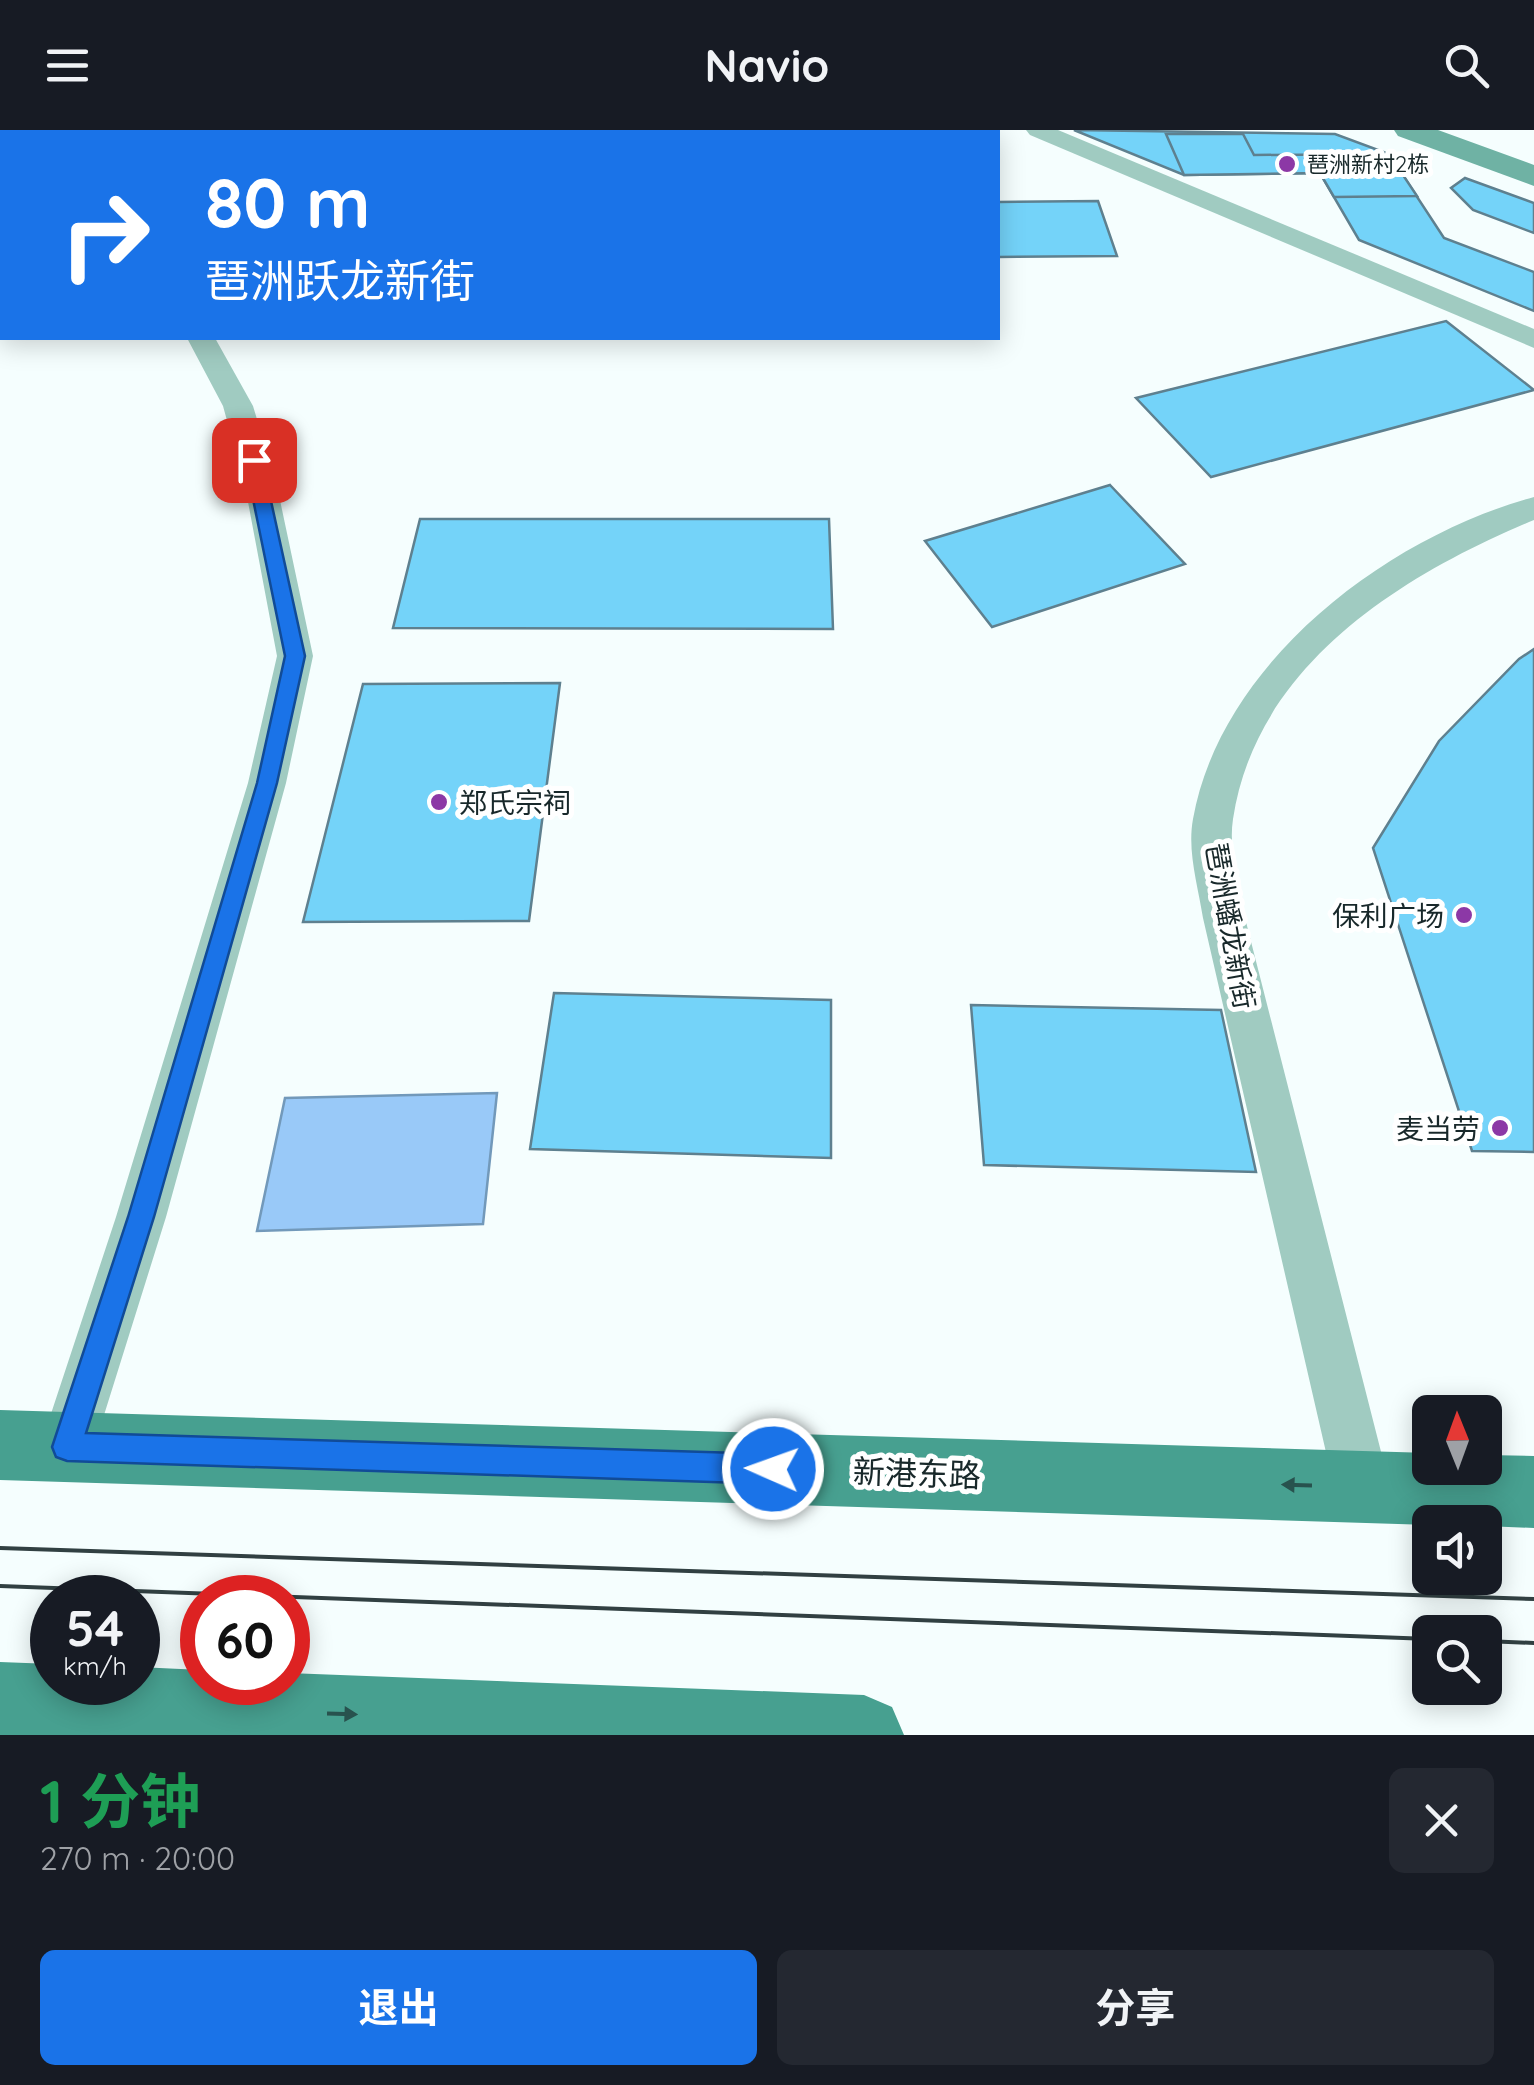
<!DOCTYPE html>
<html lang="zh">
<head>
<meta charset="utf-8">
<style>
  :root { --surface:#171b24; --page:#242831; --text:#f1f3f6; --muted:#9ea1a6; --accent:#1a73e8 }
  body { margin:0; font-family:Quicksand,"Noto Sans SC",sans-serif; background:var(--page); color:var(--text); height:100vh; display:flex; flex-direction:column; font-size:38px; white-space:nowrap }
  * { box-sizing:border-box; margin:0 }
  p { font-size:32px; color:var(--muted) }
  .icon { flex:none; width:55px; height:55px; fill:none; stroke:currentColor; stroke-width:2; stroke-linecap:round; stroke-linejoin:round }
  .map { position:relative; height:1605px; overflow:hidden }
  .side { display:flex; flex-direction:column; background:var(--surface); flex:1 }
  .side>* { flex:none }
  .hud { position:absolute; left:0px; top:0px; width:1000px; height:210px; box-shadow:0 5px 25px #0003; background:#1a73e8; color:#fff; overflow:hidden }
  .needle { width:65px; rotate:359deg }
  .fabs { position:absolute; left:1412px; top:1265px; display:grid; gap:20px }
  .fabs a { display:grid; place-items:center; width:90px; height:90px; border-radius:15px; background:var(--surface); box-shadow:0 5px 25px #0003; font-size:50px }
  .speed { position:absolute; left:30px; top:1445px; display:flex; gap:20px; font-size:50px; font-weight:700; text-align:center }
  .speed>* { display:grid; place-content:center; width:130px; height:130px; border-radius:50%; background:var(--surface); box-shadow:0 5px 25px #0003; line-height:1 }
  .speed small { font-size:25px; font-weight:400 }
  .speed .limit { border:15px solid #d22; background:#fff; color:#111 }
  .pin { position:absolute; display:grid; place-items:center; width:85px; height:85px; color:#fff; margin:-42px; border-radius:20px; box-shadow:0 5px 15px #0006 }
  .me { position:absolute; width:110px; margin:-55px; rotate:272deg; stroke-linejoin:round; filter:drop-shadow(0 0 8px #0008) }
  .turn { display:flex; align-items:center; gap:35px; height:210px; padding:0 40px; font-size:45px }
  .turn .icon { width:130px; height:130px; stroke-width:2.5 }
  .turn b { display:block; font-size:70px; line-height:85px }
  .round { display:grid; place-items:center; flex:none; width:105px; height:105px; border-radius:15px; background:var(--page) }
  .summary { display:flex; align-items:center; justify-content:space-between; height:170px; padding:0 40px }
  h1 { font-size:60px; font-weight:700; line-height:75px; color:#1e9e55 }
  .primary-button { display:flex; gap:20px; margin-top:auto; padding:20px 40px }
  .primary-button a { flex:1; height:115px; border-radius:15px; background:var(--accent); color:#fff; font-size:40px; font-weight:700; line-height:115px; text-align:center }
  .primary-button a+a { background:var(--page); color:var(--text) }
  header { display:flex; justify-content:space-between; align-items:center; height:130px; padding:0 40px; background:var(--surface); font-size:45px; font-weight:700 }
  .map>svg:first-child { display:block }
  .water { fill:#99c9f8; stroke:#7299ba; stroke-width:2.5 }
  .building { fill:#74d3f9; stroke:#5e808f; stroke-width:2.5 }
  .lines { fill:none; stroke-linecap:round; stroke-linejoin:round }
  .street { fill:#a0cbc1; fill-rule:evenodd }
  .secondary { fill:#6fb2a4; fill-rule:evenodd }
  .primary { fill:#47a090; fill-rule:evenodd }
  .tram { stroke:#314042; stroke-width:4 }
  .oneway { fill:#28524e }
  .route { fill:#1a73e8; stroke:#114b97; stroke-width:2.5 }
  .poi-dot { fill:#8c38a6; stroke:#fff; stroke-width:4 }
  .labels { text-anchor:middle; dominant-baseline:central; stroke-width:10; stroke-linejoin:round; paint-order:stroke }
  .far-poi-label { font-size:22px; fill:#18282a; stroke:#fff; text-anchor:start }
  .poi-label { font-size:28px; fill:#18282a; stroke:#fff; text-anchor:end }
  .street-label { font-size:28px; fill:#18282a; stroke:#fff }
  .near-street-label { font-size:32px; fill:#18282a; stroke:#fff }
</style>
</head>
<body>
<header><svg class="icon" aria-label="menu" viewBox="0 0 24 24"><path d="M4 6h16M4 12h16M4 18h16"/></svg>Navio<svg class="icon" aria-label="search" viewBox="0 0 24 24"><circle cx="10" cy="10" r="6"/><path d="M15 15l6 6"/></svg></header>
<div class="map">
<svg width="1534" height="1605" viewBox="0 0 1534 1605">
  <rect width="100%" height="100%" fill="#f5fefe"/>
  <polygon class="water" points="497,963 483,1094 257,1101 285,968"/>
  <g class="building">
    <polygon points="689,0 796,0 689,2"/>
    <polygon points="1074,0 1335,4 1389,24 1444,108 1534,142 1534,181 1359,110 1320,43 1184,45"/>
    <polygon points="1166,4 1243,4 1254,25 1389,24 1417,66 1334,67 1320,43 1184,45"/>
    <polygon points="1465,48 1534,73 1534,103 1473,80 1451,58"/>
    <polygon points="1098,71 1117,126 998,127 998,72"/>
    <polygon points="1446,191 1534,260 1211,347 1136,268"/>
    <polygon points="1110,355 1185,434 992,497 925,411"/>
    <polygon points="420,389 829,389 833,499 393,498"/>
    <polygon points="1534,519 1534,1022 1472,1021 1373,718 1439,611 1519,529"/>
    <polygon points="560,553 529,791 303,792 363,554"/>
    <polygon points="554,863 831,870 831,1028 530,1019"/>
    <polygon points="971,875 1221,880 1256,1042 984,1035"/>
  </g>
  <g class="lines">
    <g class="street">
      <polygon points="1026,0 1058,0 1534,199 1534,218 1030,5"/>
      <rect x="0" y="148" width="2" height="16"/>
      <polygon points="187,208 215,208 253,276 277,356 313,526 286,653 166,1087 94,1317 86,1336 67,1344 48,1336 40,1317 116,1087 248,653 277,526 245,356 223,276"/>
      <path d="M1534,367V390C1402,445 1256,535 1233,689C1228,722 1240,756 1245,788L1390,1357L1382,1377L1362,1385L1342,1377L1334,1357L1203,788C1198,756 1187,721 1193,689C1221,532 1387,407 1534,367Z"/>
    </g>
    <polygon class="secondary" points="1394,0 1438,0 1534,35 1534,56 1398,6"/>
    <g class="primary">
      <polygon points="0,1280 1430,1323 1430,1338 1485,1338 1485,1325 1534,1326 1534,1398 1485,1396 1485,1392 1430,1395 0,1350"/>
      <polygon points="0,1532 52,1534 52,1552 138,1552 138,1537 202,1540 202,1552 288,1552 288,1543 864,1565 892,1577 904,1605 0,1605"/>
    </g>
    <g class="tram">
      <polyline points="0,1418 1534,1469"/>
      <polyline points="0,1456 1430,1509"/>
      <polyline points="1485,1511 1534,1513"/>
    </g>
  </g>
  <defs><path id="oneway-solid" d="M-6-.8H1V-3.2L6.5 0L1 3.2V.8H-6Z" transform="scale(2.5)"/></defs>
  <g class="oneway">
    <use href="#oneway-solid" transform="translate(1297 1355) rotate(-178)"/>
    <use href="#oneway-solid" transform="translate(342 1584) rotate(2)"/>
  </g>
  <polygon class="route" points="254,324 262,330 305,526 277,653 154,1087 86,1303 773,1324 783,1329 788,1339 783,1349 773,1354 67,1331 56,1327 52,1317 128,1087 257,653 285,526 245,330"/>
  <g class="poi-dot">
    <circle cx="1287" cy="34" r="10"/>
    <circle cx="439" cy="672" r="10"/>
    <circle cx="1464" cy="785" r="10"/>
    <circle cx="1500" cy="998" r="10"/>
  </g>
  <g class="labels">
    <g class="far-poi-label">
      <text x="1307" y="34">琶洲新村2栋</text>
    </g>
    <g class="poi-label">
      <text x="459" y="672" text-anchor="start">郑氏宗祠</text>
      <text x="1444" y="785">保利广场</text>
      <text x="1480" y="998">麦当劳</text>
    </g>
    <g class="street-label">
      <text transform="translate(1231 796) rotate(80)">琶洲蟠龙新街</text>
    </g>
    <g class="near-street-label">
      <text transform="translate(917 1343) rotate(2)">新港东路</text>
    </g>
  </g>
</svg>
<div class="fabs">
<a><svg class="needle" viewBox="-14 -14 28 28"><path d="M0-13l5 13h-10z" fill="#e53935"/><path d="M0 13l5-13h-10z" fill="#9ea1a6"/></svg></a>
<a><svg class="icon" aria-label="sound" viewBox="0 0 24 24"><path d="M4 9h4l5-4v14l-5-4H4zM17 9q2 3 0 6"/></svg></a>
<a><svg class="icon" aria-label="search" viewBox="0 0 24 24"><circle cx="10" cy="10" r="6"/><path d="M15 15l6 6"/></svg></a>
</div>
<div class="speed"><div>54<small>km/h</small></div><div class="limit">60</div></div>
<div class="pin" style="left:254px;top:330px;background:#d93025"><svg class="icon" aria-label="arrive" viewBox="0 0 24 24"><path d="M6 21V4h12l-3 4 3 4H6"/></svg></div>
<svg class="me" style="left:773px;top:1339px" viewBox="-20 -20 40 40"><circle r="17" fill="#1a73e8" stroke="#fff" stroke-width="3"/><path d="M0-11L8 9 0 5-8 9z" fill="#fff"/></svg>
<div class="hud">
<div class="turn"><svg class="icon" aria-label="right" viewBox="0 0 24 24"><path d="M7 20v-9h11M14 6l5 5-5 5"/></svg><div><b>80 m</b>琶洲跃龙新街</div></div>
</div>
</div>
<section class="side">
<div class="summary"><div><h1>1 分钟</h1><p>270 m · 20:00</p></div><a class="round"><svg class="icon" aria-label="close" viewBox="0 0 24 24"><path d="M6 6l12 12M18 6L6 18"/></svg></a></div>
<div class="primary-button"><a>退出</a><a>分享</a></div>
</section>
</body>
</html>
